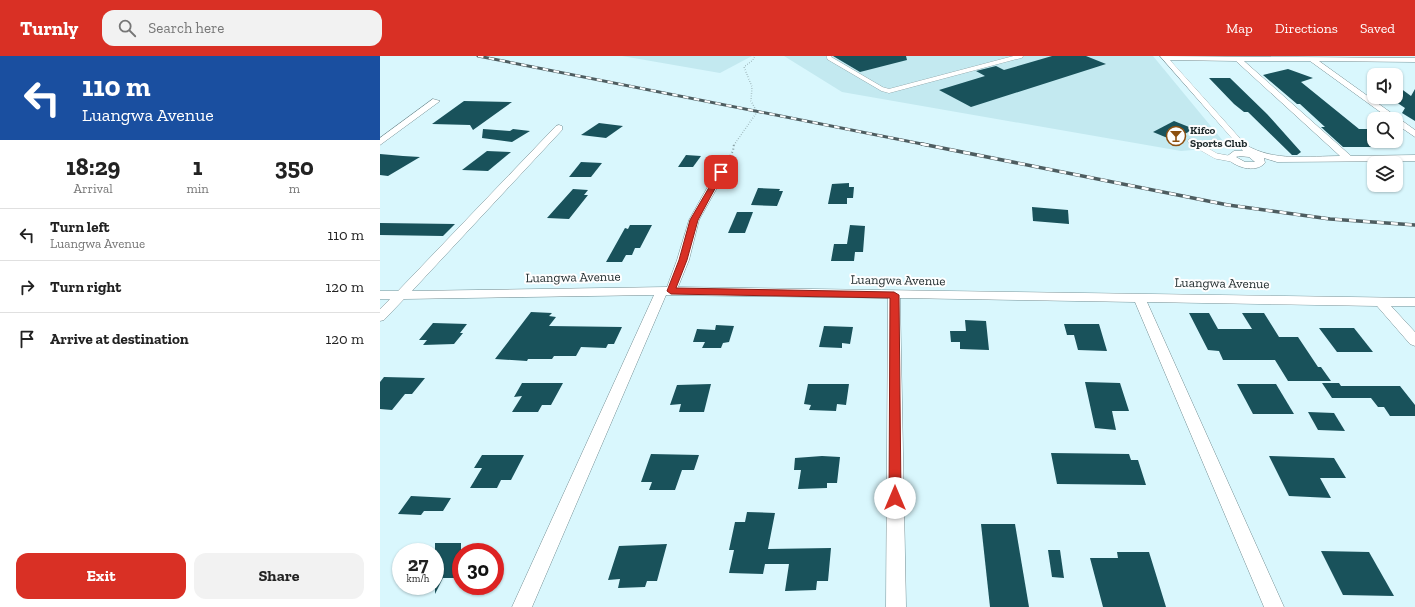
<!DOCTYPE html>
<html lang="en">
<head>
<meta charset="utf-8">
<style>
  :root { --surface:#fff; --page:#f2f2f2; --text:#222; --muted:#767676; --line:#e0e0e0; --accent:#d93025 }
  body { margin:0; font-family:"Zilla Slab",serif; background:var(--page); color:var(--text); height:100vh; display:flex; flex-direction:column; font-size:15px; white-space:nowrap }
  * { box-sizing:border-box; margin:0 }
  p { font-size:13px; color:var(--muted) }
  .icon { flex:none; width:22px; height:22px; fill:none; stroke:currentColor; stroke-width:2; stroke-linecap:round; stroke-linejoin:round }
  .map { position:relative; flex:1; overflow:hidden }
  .details { display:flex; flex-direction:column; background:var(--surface); width:380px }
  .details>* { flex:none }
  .hud { background:#1a4fa0; color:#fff; overflow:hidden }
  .tools { position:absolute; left:987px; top:12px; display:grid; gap:8px }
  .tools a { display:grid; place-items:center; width:36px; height:36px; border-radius:8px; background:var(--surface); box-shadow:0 1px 3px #0004; font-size:20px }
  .speed { position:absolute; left:12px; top:487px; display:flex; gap:8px; font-size:20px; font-weight:700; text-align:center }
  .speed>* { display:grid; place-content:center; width:52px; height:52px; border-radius:50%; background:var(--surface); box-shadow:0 1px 3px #0004; line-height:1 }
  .speed small { font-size:10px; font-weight:400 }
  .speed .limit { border:6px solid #d22; background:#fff; color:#111 }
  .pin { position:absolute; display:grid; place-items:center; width:34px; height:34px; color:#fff; margin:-17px; border-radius:8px; box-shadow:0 2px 6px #0006 }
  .me { position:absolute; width:44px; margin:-22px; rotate:0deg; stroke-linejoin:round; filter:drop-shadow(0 0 3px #0008) }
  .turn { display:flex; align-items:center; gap:14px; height:84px; padding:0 16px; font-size:18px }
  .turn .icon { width:52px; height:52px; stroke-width:2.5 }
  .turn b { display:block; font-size:28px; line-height:34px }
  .eta { display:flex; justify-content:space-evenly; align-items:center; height:68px; text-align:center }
  .eta b { font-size:24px; font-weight:700; line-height:28px }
  .button { display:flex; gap:8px; margin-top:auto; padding:8px 16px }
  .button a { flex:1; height:46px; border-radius:12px; background:var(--accent); color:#fff; font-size:16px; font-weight:700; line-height:46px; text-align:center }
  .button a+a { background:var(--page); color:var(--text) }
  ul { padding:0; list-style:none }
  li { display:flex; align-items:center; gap:12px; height:52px; padding:0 16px; border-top:1px solid var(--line) }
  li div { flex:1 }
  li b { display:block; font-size:15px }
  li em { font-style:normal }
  header { display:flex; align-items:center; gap:24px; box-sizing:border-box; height:56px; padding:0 20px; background:var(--accent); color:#fff }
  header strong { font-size:19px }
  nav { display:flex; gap:22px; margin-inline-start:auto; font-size:14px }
  .search { width:280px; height:36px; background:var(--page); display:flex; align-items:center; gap:10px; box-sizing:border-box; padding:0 14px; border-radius:12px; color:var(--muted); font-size:15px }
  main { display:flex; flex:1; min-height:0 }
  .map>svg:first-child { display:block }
  .built { fill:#c3e9f0 }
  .building { fill:#19525b }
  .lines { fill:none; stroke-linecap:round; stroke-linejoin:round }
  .service-far1-casing { stroke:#738e93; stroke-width:4.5 }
  .service-casing { stroke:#738e93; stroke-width:6 }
  .minor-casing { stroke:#738e93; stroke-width:1 }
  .path-far1 { stroke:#859a9e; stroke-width:1.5; stroke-dasharray:0.5 2; stroke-linecap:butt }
  .path { stroke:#859a9e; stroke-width:2; stroke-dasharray:1 2.5; stroke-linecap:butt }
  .service-far1 { stroke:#fff; stroke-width:4 }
  .service { stroke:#fff; stroke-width:5.5 }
  .minor { fill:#fff; fill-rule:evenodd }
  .rail-far1-casing { stroke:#4e5d60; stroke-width:3 }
  .rail-casing { stroke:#4e5d60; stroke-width:3.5 }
  .rail-far1 { stroke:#fefefe; stroke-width:2; stroke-dasharray:5.5; stroke-linecap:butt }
  .rail { stroke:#fefefe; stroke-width:2.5; stroke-dasharray:7; stroke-linecap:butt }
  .route { fill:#d93025; stroke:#8d1f18 }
  .labels { text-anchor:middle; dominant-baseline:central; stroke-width:4; stroke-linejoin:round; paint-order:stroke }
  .far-poi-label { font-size:11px; font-weight:bold; fill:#222d2f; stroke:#fefefe; text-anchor:start }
  .street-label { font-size:13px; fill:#222d2f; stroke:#fefefe }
</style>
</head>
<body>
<header>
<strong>Turnly</strong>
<div class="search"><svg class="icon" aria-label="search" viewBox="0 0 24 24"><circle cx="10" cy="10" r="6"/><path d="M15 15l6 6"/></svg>Search here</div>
<nav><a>Map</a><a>Directions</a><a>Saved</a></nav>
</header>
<main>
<section class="details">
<div class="hud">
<div class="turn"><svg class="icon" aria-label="left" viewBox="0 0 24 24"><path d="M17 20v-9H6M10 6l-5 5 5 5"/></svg><div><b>110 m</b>Luangwa Avenue</div></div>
</div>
<div class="eta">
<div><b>18:29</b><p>Arrival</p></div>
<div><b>1</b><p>min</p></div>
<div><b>350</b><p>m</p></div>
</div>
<ul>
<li><svg class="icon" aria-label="left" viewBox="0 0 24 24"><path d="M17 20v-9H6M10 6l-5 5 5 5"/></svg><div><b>Turn left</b><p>Luangwa Avenue</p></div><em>110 m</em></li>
<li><svg class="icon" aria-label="right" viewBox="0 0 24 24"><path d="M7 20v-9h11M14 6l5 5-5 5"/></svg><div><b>Turn right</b></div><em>120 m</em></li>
<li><svg class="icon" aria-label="arrive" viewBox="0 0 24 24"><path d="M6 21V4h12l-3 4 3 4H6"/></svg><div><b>Arrive at destination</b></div><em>120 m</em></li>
</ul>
<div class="button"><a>Exit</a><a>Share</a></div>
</section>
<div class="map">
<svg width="1035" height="551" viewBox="0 0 1035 551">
  <rect width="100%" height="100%" fill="#d9f7fd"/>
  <g class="built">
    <polygon points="242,0 372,0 340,17"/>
    <polygon points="404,0 773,0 848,91 801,95 462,36"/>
  </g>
  <g class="building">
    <polygon points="453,0 526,0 527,4 480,16"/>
    <polygon points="672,0 706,0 726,8 591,51 559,34 605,20 596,15 616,10 624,14"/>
    <polygon points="908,13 933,22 921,26 979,73 994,73 994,91 963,91 941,71 945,71 920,48 917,48 883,19"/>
    <polygon points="829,22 850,22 887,58 921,96 917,99 912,99 868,56 864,56 854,48"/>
    <polygon points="1016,29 1031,40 1035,33 1035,65 1022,57 1025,52 1016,46"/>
    <polygon points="84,45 132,46 93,74 90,69 52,68"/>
    <polygon points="794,65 814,73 797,82 790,83 773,76"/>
    <polygon points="219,67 243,70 226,82 201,79"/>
    <polygon points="103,73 130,75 133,73 150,75 132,86 102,82"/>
    <polygon points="107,95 131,96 108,115 82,114"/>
    <polygon points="0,98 23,100 40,101 8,120 0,119"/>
    <polygon points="306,99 321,100 313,111 298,111"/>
    <polygon points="201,106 222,107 211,121 189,121"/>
    <polygon points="469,127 469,131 474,131 473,142 467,142 467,148 448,148 452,128"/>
    <polygon points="378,132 400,133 399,135 403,135 397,150 371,149"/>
    <polygon points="193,133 208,134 204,139 208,139 189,163 167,162"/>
    <polygon points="652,151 688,154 689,168 653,165"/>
    <polygon points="357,156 373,156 365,177 348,177"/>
    <polygon points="0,167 75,168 63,180 0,179"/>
    <polygon points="250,169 272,169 260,192 255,192 252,199 246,199 242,206 226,206 245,172 248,173"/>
    <polygon points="470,169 485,170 483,196 475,196 474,205 451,205 454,188 467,188"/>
    <polygon points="151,256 172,257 169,260 176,261 169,270 242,271 234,288 228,288 226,292 201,291 196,300 174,300 172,303 148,303 147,305 115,303"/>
    <polygon points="809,257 829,257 838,273 872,273 862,257 884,257 899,281 918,281 938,311 941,311 951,325 908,325 895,304 843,304 839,295 828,294"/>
    <polygon points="585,264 606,265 609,294 580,293 580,286 571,286 570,275 586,275"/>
    <polygon points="53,267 87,268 80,277 83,277 74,288 43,289 47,284 39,284"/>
    <polygon points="684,268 719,268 727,295 698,294 694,279 687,279"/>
    <polygon points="336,269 354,270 349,286 343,287 341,292 322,292 325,286 313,286 317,273 335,274"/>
    <polygon points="444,270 473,271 470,288 462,287 462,292 439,291"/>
    <polygon points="939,272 974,272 993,296 957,296"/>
    <polygon points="4,321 45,322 32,338 25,338 12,354 0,353 0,326"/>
    <polygon points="705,326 740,327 749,355 732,355 736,374 715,372"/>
    <polygon points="142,327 183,327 171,349 162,349 158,356 132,356 142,340 134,341"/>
    <polygon points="942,327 959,327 961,330 1020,330 1035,349 1035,360 1010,360 1004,351 998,351 991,342 952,342"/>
    <polygon points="331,328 324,356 299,356 301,348 290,349 297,329"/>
    <polygon points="428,328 469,328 466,349 457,348 456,355 429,354 431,349 424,348"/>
    <polygon points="857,328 896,328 914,358 873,358"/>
    <polygon points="928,356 954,357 965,375 938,374"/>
    <polygon points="671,397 749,398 751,404 758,404 766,429 677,428"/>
    <polygon points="271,398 319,399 314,414 302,414 295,434 269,434 272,426 261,426"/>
    <polygon points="102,399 144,399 131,424 121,424 117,432 90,432 102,412 94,412"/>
    <polygon points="442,400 460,401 457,427 447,427 447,432 418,433 421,414 414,414 415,402"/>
    <polygon points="889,400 954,402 966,422 940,422 951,442 909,440"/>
    <polygon points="31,440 71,442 63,455 44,455 41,459 18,458"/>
    <polygon points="367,456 395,457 388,493 451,492 448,525 437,525 436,534 405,535 409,508 385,508 383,518 349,517 354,494 349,494 355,466 365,466"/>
    <polygon points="601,468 635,468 649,551 610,551"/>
    <polygon points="55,487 81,487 81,515 77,522 63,522 55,538"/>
    <polygon points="287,488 277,525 267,525 265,531 238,532 240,523 228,524 239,490"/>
    <polygon points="668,494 680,494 684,522 672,521"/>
    <polygon points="941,495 989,496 1014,540 963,539"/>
    <polygon points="737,496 769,496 786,551 723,551 710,502 738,502"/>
  </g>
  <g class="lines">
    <g class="service-far1-casing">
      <g id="service-far1">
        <polyline points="449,0 449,2 502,33 509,35 641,0"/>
        <polyline points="810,85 817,89"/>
      </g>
    </g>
    <g class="service-casing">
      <polyline id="service" points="815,88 836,100 852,103"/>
    </g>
    <g class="minor-casing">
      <g id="minor">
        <path d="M780,0L1035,2V6L939,5L1035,74V81L1016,68V63H1010L930,5H864L971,100L1035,99V105L897,106L884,102L885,107C875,118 854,111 846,101L854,95H863ZM790,4L856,5L960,100C929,100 894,106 866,89ZM859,100L869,101L875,106H865L856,101Z"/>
        <polygon points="53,43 60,45 0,89 0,82"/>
        <polygon points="179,69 182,70 182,74 32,235 287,231 297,204 309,164 336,116 341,113 346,116 319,164 309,204 298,231 1035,242 1035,250 1011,250 1035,276 1035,290 1030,288 997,250 767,246 904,551 884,551 755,246 520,242 526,551 506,551 508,242 286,239 152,551 132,551 274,239 24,243 4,264 0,265 0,253 10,243 0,243 0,235 18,235 176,70"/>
      </g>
    </g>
    <polyline class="path-far1" points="354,89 377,56 371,45 372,31 364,11 373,4 375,0"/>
    <polyline class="path" points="345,109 353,95 354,88"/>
    <use href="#service-far1" class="service-far1"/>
    <use href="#service" class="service"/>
    <use href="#minor" class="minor"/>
    <g class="rail-far1-casing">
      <polyline id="rail-far1" points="98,0 547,89"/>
    </g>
    <g class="rail-casing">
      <polyline id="rail" points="542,88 848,149 950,163 1035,169"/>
    </g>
    <use href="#rail-far1" class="rail-far1"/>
    <use href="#rail" class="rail"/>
  </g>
  <polygon class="route" points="341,115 344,116 318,164 307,204 296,232 514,236 519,239 521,442 519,446 515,447 511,446 509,442 510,242 291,238 287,235 299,204 310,164 338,116"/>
  <defs>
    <g id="bar-ring" transform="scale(1)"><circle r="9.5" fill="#fefefe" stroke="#8c4f0f" stroke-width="1.5"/><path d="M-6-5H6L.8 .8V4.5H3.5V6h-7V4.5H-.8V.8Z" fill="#8c4f0f"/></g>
  </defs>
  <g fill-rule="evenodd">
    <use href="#bar-ring" x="796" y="80"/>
  </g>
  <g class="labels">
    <g class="far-poi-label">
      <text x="810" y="74">Kifco<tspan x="810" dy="13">Sports Club</tspan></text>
    </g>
    <g class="street-label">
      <text transform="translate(193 221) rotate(-1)">Luangwa Avenue</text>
      <text transform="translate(518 224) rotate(1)">Luangwa Avenue</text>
      <text transform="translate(842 227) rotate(1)">Luangwa Avenue</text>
    </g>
  </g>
</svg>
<div class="tools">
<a><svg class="icon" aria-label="sound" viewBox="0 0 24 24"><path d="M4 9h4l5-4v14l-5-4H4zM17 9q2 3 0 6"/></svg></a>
<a><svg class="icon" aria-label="search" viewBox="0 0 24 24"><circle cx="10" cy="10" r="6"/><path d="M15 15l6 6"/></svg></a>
<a><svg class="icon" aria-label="layers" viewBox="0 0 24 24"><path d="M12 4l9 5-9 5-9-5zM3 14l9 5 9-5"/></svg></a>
</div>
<div class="speed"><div>27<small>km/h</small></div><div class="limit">30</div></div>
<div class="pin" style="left:341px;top:116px;background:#d93025"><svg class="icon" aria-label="arrive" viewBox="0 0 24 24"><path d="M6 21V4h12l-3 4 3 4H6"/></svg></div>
<svg class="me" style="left:515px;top:442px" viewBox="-20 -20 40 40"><circle r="19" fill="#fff"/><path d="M0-13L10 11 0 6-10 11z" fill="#d93025"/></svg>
</div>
</main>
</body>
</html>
